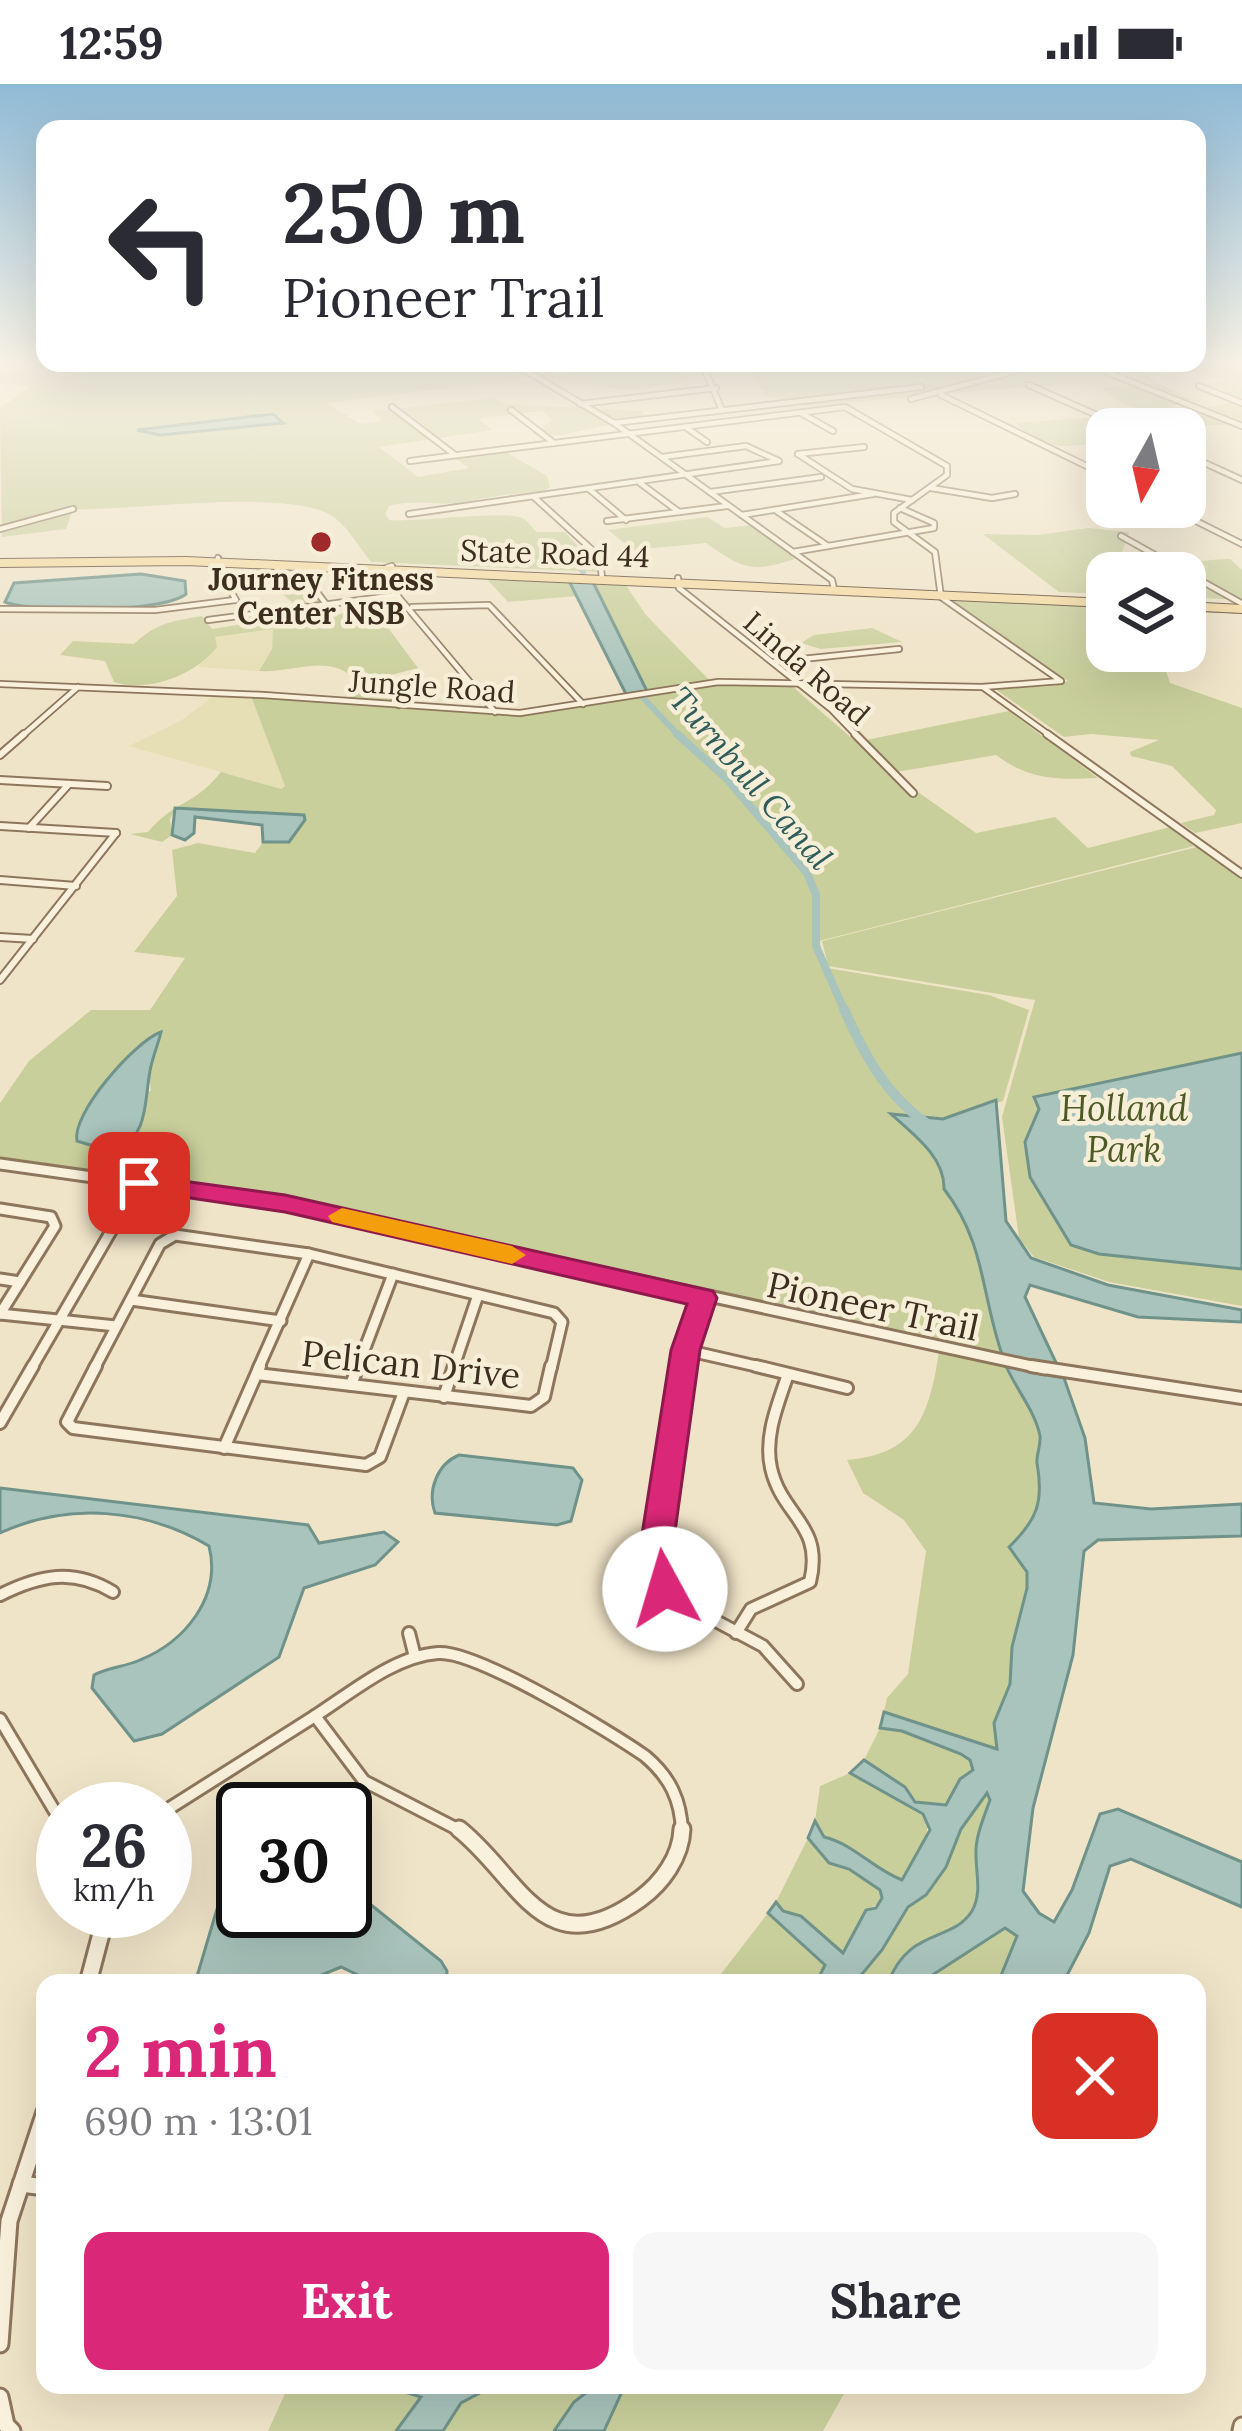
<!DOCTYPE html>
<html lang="en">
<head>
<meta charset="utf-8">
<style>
  :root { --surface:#fff; --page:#f7f7f7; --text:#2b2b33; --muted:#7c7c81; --accent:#db2777 }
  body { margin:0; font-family:Lora,serif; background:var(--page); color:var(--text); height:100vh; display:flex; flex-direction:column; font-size:45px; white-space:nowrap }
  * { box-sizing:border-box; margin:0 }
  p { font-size:39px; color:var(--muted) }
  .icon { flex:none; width:66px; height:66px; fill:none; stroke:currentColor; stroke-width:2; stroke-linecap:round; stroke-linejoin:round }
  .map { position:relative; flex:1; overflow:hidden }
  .sheet { position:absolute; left:36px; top:1890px; width:1170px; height:420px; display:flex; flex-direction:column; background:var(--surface); border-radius:24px; box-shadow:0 12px 48px #0002 }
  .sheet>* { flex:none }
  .banner { position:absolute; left:36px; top:36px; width:1170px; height:252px; border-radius:24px; box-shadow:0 12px 48px #0002; background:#fff; color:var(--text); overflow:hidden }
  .needle { width:78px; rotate:188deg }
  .controls { position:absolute; left:1086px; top:324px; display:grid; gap:24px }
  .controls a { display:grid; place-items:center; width:120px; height:120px; border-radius:24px; background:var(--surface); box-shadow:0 12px 48px #0002; font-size:60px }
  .speed { position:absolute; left:36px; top:1698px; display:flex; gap:24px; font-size:60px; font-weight:700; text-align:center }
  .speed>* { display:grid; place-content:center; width:156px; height:156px; border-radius:50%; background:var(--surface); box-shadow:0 12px 48px #0002; line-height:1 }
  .speed small { font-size:30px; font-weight:400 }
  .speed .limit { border:6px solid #111; border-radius:18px; background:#fff; color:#111 }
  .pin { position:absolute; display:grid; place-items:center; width:102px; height:102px; color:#fff; margin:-51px; border-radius:24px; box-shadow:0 6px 18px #0006 }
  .me { position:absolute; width:132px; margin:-66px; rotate:354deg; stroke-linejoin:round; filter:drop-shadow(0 0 9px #0008) }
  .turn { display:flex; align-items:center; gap:42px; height:252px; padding:0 48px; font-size:54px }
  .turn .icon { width:156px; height:156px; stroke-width:2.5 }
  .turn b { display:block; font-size:84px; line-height:102px }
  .round { display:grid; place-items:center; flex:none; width:126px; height:126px; border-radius:24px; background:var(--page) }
  .summary { display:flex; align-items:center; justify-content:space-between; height:204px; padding:0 48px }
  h1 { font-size:72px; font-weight:700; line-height:90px; color:var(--accent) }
  .primary-button { display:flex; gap:24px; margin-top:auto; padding:24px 48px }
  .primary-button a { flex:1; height:138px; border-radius:24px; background:var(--accent); color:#fff; font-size:48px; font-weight:700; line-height:138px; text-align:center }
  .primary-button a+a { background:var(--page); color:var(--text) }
  .status { display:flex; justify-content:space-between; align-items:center; height:84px; padding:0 60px; background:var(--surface); direction:ltr }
  .status svg { height:33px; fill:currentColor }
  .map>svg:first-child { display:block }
  .farmland { fill:#e6deb5 }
  .green { fill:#c9cf9b; fill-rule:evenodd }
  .water { fill:#a9c4bc; stroke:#6f938a; stroke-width:3 }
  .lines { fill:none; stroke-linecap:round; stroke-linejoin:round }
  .stream { stroke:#6f938a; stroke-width:3 }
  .canal-far2 { stroke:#a9c4bc; stroke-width:6 }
  .canal-far1 { stroke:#a9c4bc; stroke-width:8 }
  .canal { stroke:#a9c4bc; stroke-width:10 }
  .minor-far4-casing { stroke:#8d765c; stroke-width:8 }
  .minor-far3-casing { stroke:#8d765c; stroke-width:10 }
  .minor-far2-casing { stroke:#8d765c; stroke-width:15 }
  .minor-far1-casing { stroke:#8d765c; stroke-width:16 }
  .minor-casing { stroke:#8d765c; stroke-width:21 }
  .major-casing { stroke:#5b4430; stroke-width:10 }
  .minor-far4 { stroke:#faf1dc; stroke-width:4.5 }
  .minor-far3 { stroke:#faf1dc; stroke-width:6 }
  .minor-far2 { stroke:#faf1dc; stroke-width:9 }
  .minor-far1 { stroke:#faf1dc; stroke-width:10 }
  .minor { stroke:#faf1dc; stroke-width:15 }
  .major { stroke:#f3d9a0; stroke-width:8 }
  .route { fill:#db2777; stroke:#8e194d; stroke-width:3 }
  .slow { fill:#f59e0b }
  .poi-dot { fill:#9e2a2b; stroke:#f7eed8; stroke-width:4.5 }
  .labels { text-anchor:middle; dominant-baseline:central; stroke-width:9; stroke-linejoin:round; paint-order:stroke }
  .far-street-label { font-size:30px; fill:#3d2e20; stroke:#f7eed8 }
  .far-poi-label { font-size:30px; font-weight:bold; fill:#3d2e20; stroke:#f7eed8 }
  .far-water-label { font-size:33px; font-style:italic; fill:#2f5d5a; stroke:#f7eed8 }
  .park-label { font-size:36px; font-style:italic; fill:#4d5a26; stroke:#f7eed8 }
  .street-label { font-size:36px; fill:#3d2e20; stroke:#f7eed8 }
</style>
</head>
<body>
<div class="status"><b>12:59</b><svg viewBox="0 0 49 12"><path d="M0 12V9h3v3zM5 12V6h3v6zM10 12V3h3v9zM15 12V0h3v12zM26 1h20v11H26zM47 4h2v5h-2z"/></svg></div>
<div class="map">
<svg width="1242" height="2347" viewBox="0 0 1242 2347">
  <rect width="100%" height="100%" fill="#f0e4c8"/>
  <g class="farmland">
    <polygon points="274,545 272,564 259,587 198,583 217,564 214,553"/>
    <polygon points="216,610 251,612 285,701 281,705 129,662 182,636"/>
  </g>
  <g class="green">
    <path d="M38,275H45V279H515C569,311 638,255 691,297L624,306L562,297L548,299L538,293L327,319L360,340L382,337L373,327L495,314L505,320L643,327V333L562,351L533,350L552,336L543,327L478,334L492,346L379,363L418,393L469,384L453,373L504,367L547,392L550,403L542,408C514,409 492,412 466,418C444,423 419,414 389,422L385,430L389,436C416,439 510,425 524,435C529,438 532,444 537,448H565L601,488L371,478C360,464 349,445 335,434C295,402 127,428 73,425L66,445L2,453L0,324L31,303L0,299V289H26Z"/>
    <path d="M1197,275H1242V340L1107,345V355C1076,365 1036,368 1016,339L1124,331L1160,335L1162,330C1139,325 1119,322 1103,304L1138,302L1121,295L805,322L765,311L742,279H1138L1154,298L1194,316L1168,323H1211L1235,317L1220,304L1202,302L1225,295L1198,291L1188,279H1197Z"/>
    <path d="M707,433L725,444L752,441L798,474C753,489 744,486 706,459L633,466L608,446Z"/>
    <path d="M1088,444L1129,448L1121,471C1147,489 1198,475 1230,475L1242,486V516L1185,513V489H1107V510L1059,508L983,450L1038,451Z"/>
    <path d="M246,481L287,483L316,504L339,530L374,525L418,584L379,594L394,619L347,616L359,599C330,567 298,589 259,587L272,565L273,545L215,553L217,563C196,591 147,609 114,598L105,577L60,571L73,557L134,560C156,539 172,537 202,532L212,545L307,530Z"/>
    <polygon points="483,491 568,495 577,512 508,518"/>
    <polygon points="592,496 623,497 646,531 711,598 646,606"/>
    <polygon points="944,513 1107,521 1107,567 1159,567 1170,599 1242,624 1242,739 1195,749 1181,739 1214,731 1216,726 1172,682 1131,672 1130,668 1159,656 1091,650 1064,653 995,605 1053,602 1068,597"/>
    <polygon points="872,544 902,558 821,565 801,559 814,551"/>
    <path d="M714,600L792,602L856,658L1009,627L1098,694C1057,696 1029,696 996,671L891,689L976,749L1055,733L1088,764L1170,743L1194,762L819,857L827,884L989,911L1029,926L1003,1017L943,1035L894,1030C914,1051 946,1074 944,1106C987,1162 980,1210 1003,1273L288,1116L0,1076V1019L29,977L91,926H150L185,874L134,868L177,812L172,766L198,759L255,769L263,758H289L305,736L176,724L170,735L172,751L162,758L130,750L148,748C176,715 193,723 221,688L281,705L285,702L251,612L519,631ZM161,948L149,990L151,1007L83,1027Z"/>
    <polygon points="1197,763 1242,794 1242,1222 1109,1198 1034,1173 1019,1154 1002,1033 1035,916 828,882 822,857"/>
    <path d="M939,1268L1006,1282C1016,1305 1035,1327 1040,1351C1042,1361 1036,1371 1037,1379C1045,1416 1036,1437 1010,1463L1027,1488V1504L1014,1555L1010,1600L994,1639L998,1666L884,1628L887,1614L908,1590L926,1467L904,1436L863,1409L847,1376C917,1370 929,1331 939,1268Z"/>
    <polygon points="892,1643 970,1675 973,1686 960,1695 947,1721 914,1718 905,1703 864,1676 880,1644"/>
    <path d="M850,1689L928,1735L926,1757L903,1796C873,1786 854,1761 824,1753L815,1737L820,1702Z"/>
    <path d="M987,1709L990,1716C984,1732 978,1748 976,1765C974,1790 983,1811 967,1833L894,1885L888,1899H853L882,1866L908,1823L926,1811L961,1745Z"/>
    <path d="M808,1754C831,1776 853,1789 880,1806V1819L866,1826L843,1869L801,1832L783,1827L776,1818Z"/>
    <path d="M768,1829L825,1881L816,1899C798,1899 782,1893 765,1893C749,1892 732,1899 714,1899Z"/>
    <polygon points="1005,1844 1016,1847 1017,1852 998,1899 920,1899"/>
    <polygon points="289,2301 383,2301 422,2313 396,2347 268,2347"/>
    <polygon points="495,2301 596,2301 574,2319 554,2347 443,2347 461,2318"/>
    <polygon points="625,2301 849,2301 823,2347 604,2347"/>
  </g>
  <g class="water">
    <polygon points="273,330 283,339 160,351 137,346"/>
    <path d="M141,490L185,497L186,510C163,529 33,529 5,518L14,499Z"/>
    <polygon points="568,495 592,496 647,607 626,610"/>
    <polygon points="175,724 304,731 305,736 289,758 263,758 262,741 195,733 194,749 185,756 172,751"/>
    <path d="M161,948C158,961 152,974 150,987C144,1019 149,1048 117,1069L77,1057C71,1030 135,957 161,948Z"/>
    <polygon points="1242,969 1242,1185 1099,1170 1071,1161 1030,1093 1025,1058 1039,1025 1034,1013"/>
    <path d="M996,1016L1006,1137L1031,1174L1108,1201L1242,1226V1238L1138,1233L1030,1201L1025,1213L1059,1285L1003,1273C981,1212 986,1159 944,1105C945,1073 913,1050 891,1030L943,1035Z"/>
    <path d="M1006,1282L1064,1294L1085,1354L1094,1419L1151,1425L1242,1420V1452L1098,1456L1084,1467L1073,1571L1033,1724L1023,1807L1039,1829L1054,1838L1072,1806L1100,1730L1118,1725L1242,1778V1823L1131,1775L1110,1782L1089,1849L1063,1899H998L1017,1852L1005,1844L920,1899H888C909,1843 952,1859 972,1827C982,1809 976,1790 976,1771C975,1753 984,1733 990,1716L987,1709L961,1745L946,1783L926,1811L908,1823L882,1866L857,1896L816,1899L825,1881L768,1829L776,1818L783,1827L801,1832L843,1869L866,1826L876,1824L882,1814L880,1806L849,1785L829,1779L808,1754L815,1737L824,1753C854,1760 873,1785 902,1796L930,1746L923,1730L850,1689L864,1676L905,1703L915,1718L946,1721L960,1695L973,1686L970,1676L961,1670L902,1647L880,1644L884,1628L997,1665L994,1639L1010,1600L1012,1563L1027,1504V1488L1009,1463C1037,1436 1044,1418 1037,1379C1036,1372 1041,1361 1040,1352C1035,1327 1016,1305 1006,1282Z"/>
    <path d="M459,1371L573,1384L582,1396L571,1437L557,1441L435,1429C427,1407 437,1380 459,1371Z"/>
    <path d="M0,1404L308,1441L319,1459L384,1448L398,1458L375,1481L304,1504L279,1573L162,1650L134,1657L92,1604L94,1591C108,1583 125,1583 140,1576C184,1558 222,1514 209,1462C145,1424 68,1418 0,1449Z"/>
    <polygon points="243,1777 243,1827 345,1827 345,1800 441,1877 447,1887 446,1899 375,1899 341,1883 302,1899 195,1899 225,1798"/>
    <polygon points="383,2301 495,2301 461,2319 443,2347 396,2347 421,2313"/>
    <polygon points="596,2301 625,2301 604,2347 554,2347 574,2318"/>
  </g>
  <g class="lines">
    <polyline class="stream" points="1185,526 1237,528"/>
    <g class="canal-far2">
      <polyline points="569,463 583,488"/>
      <polyline points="635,605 680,653"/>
    </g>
    <polyline class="canal-far1" points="677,650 727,695 807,789 816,811 816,862 845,928"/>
    <path class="canal" d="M844,925C863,969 886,1011 926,1039"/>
    <g class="minor-far4-casing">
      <g id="minor-far4">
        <polyline points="513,279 614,339 832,496 834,505"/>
        <polyline points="702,279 722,326"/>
        <polyline points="368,280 377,279"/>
        <polyline points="1109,289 1242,342"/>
        <polyline points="1029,301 1128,345"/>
        <polyline points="1199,302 1242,319"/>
        <polyline points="941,311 1107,392"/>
        <polyline points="911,315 1046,279"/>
        <polyline points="580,320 716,304"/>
        <polyline points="392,323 455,371"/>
        <polyline points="511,326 554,359"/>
        <polyline points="801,329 833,347"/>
        <polyline points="614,339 921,303"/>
        <polyline points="687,344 707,358"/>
        <polyline points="798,370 852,405 912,416"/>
        <polyline points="798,370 864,363"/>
        <polyline points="1185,370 1242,396"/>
        <polyline points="640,399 679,428"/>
        <polyline points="931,404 992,414 1015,410"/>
        <polyline points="589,405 626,436"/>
        <polyline points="710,408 821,393"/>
        <polyline points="534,413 600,473 602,495"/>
        <polyline points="1168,423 1242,460"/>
        <polyline points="775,426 828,462"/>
        <polyline points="409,430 779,377 746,362 662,373"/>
        <polyline points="742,431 873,410"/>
        <polyline points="607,437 727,422"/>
        <polyline points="0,445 73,425"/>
        <polyline points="1121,452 1241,519"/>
        <polyline points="793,468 934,444 934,439 900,424"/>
        <polyline points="218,474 215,481 236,516"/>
        <polyline points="297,482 326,520"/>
        <polyline points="392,482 379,486 380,491 495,628"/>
        <polyline points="678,494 679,504 831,625 858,653"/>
        <polyline points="412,523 489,521 583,620"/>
        <polyline points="0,525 155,526 235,516"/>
        <polyline points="208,536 398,511"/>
        <polyline points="773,578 899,565"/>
        <polyline points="0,600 263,611 520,629 718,598 982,603 1061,597 941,513 935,468 894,438 894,429 947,391 947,382 845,323 410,377"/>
        <polyline points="388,604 399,621"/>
        <polyline points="984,604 1052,653"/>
        <polyline points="21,653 78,603"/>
      </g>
    </g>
    <g class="minor-far3-casing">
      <g id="minor-far3">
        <polyline points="855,650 913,709"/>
        <polyline points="1047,650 1242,790"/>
        <polyline points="0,671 24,650"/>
        <polyline points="0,696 107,702"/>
        <polyline points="0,742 116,749"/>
        <polyline points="29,744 69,700"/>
        <polyline points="0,796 76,802"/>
        <polyline points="0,853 33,855"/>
        <polyline points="0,896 116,749"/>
      </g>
    </g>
    <g class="minor-far2-casing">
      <g id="minor-far2">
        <polyline points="0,1080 285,1120 1045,1285"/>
        <polyline points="0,1125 51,1133 55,1142 0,1230"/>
        <polyline points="0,1195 20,1198"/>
        <polyline points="131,1216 281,1237"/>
        <polyline points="0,1230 116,1242"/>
        <polyline points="686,1266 769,1285"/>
        <polyline points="31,1285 139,1099"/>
        <polyline points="94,1285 160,1160 175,1151 309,1170 554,1229 562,1238 551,1285"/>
        <polyline points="258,1285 309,1170"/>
        <polyline points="357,1285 393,1190"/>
        <polyline points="453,1285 478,1211"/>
        <polyline points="683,1285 703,1214"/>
      </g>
    </g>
    <g class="minor-far1-casing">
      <g id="minor-far1">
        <polyline points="96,1282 67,1338 73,1344 366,1381 380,1373 404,1308"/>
        <polyline points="684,1282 655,1476 684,1520 763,1562 797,1600"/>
        <polyline points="756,1282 847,1304"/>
        <polyline points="1031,1282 1242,1314"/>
        <polyline points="257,1290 531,1322 544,1313 551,1282"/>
        <polyline points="351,1301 358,1282"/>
        <polyline points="444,1313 454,1282"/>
        <polyline points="0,1339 33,1282"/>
        <polyline points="224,1364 260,1282"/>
        <path d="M0,1511C40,1491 73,1484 113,1508"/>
        <polyline points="409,1549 415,1573"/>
        <path d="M736,1549L751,1525L810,1498C824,1440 782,1433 771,1384C764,1352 778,1320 788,1290"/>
        <polyline points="0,1635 63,1741"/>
        <polyline points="165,1727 315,1632"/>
        <path d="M463,1748L364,1697L315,1632C351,1609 394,1572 438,1569C476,1566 609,1647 645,1672C670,1693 681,1716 682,1748"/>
      </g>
    </g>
    <g class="minor-casing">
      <g id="minor">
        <path d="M459,1745C520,1793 544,1885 640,1815C662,1799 681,1773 682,1745"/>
        <polyline points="88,1899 107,1827"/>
        <polyline points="21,2100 45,2103"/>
        <polyline points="0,2260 9,2137 45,2028"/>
        <polyline points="0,2313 6,2341 12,2347"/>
        <polyline points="1241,2347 1242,2342"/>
      </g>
    </g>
    <g class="major-casing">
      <g id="major">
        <polyline points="0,479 186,477 1107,519"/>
        <polyline points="1185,522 1242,525"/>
      </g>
    </g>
    <use href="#minor-far4" class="minor-far4"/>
    <use href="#minor-far3" class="minor-far3"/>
    <use href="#minor-far2" class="minor-far2"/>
    <use href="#minor-far1" class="minor-far1"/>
    <use href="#minor" class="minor"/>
    <use href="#major" class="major"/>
  </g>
  <linearGradient id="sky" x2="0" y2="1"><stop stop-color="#8fbad6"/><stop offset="0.46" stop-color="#f8f3e6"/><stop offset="1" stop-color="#f8f3e6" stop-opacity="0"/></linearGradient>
  <rect width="1242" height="603" fill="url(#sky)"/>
  <polygon class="route" points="139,1091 285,1111 713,1207 717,1214 700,1266 674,1455 671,1476 682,1505 677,1515 665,1519 653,1515 638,1476 671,1266 687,1220 285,1128 130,1105 126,1099 130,1093"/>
  <polygon class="slow" points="342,1124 512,1162 526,1171 512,1180 332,1138 328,1132"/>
  <circle class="poi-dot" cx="321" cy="458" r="12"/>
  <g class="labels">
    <g class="far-street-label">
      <text transform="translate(555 469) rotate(2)">State Road 44</text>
      <text transform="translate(807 584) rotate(41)">Linda Road</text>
      <text transform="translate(432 602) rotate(4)">Jungle Road</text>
    </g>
    <g class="far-poi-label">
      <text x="321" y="495">Journey Fitness<tspan x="321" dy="34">Center NSB</tspan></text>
    </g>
    <g class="far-water-label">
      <text transform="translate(751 694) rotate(49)">Turnbull Canal</text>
    </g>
    <g class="park-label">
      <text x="1124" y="1024">Holland<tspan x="1124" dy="41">Park</tspan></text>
    </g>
    <g class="street-label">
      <text transform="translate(873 1222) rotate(12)">Pioneer Trail</text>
      <text transform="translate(411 1280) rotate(6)">Pelican Drive</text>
    </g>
  </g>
</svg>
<div class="controls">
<a><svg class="needle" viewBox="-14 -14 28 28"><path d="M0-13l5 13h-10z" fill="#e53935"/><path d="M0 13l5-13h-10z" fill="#7c7c81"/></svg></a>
<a><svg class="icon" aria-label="layers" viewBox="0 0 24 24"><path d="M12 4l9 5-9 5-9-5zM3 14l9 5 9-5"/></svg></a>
</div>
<div class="speed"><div>26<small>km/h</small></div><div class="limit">30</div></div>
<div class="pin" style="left:139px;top:1099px;background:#d93025"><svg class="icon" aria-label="arrive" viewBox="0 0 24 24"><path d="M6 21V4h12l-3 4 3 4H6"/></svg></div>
<svg class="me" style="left:665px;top:1505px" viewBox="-20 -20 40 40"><circle r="19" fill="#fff"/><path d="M0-13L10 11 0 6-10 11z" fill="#db2777"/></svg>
<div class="banner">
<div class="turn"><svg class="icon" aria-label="left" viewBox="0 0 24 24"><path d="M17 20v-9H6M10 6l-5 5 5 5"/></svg><div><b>250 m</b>Pioneer Trail</div></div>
</div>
<section class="sheet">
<div class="summary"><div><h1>2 min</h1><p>690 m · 13:01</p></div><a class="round" style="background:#d93025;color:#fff"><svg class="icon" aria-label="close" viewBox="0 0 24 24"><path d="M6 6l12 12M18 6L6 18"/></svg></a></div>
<div class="primary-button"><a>Exit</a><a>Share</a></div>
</section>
</div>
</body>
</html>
